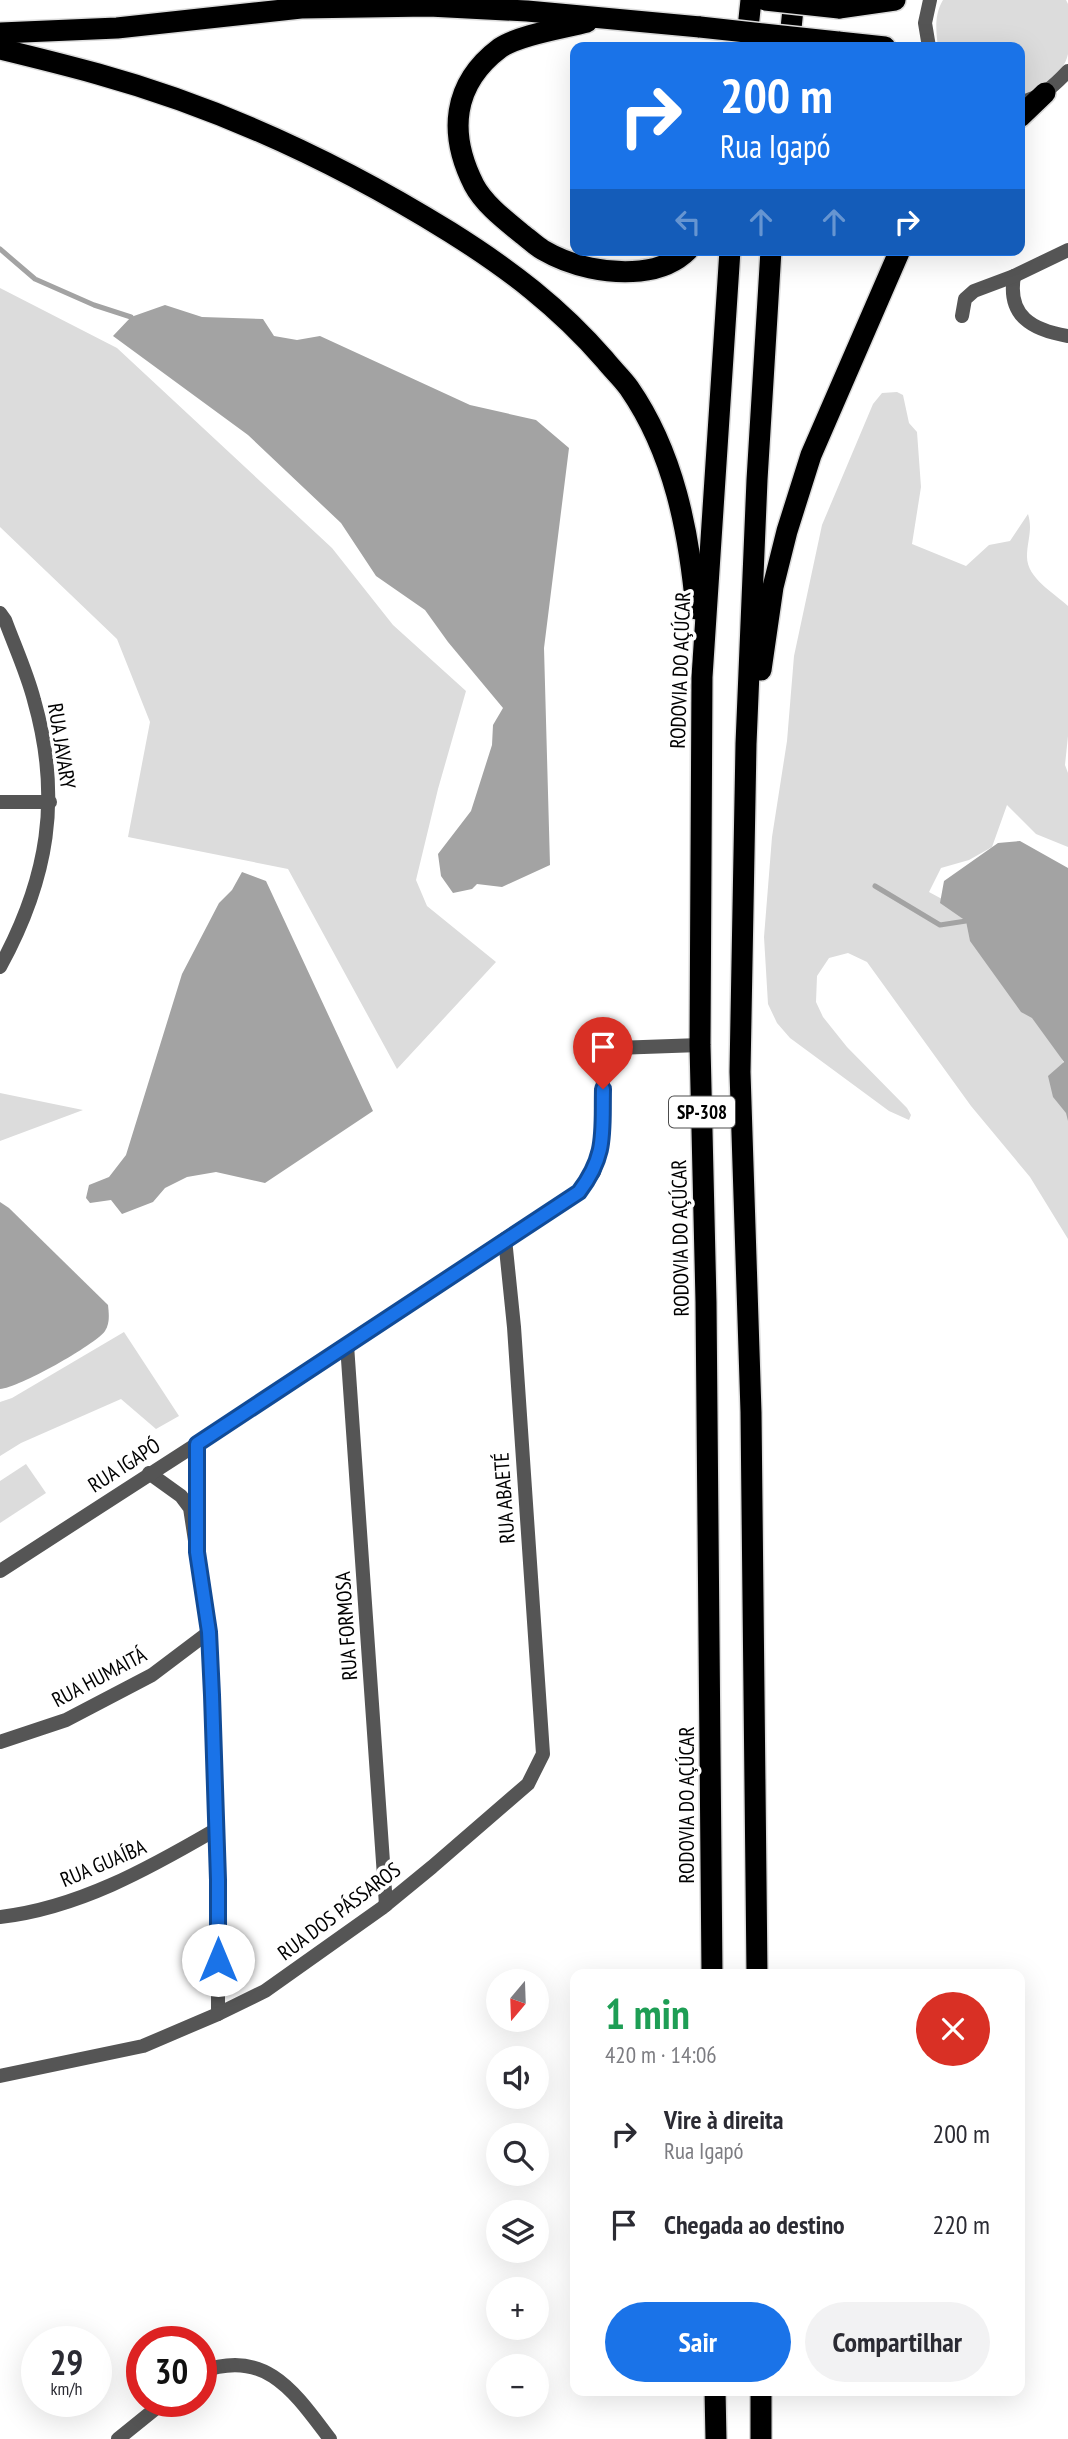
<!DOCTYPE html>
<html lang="pt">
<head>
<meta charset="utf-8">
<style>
  :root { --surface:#fff; --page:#f2f2f3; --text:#2b2b33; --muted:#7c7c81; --accent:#1a73e8 }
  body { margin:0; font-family:"PT Sans Narrow",sans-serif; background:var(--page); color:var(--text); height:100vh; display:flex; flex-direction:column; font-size:26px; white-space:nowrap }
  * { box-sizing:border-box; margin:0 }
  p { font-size:23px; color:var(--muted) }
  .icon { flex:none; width:38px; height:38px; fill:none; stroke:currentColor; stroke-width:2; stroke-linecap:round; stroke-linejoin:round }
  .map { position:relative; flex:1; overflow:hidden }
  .side { position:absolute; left:570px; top:1969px; width:455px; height:427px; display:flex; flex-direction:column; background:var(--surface); border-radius:14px; box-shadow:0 7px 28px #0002 }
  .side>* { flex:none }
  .hud { position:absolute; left:570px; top:42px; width:455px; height:214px; border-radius:14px; box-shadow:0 7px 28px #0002; background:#1a73e8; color:#fff; overflow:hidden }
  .needle { width:46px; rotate:199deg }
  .controls { position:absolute; left:486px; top:1969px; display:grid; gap:14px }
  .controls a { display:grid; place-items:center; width:63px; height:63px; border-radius:50%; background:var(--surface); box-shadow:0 7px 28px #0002; font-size:35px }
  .speed { position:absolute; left:21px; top:2326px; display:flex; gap:14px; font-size:35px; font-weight:700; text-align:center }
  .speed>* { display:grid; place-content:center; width:91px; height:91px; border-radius:50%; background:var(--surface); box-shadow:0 7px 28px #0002; line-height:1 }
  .speed small { font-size:18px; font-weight:400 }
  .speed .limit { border:10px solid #d22; background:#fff; color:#111 }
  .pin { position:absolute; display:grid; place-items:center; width:60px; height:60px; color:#fff; margin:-72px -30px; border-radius:50% 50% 50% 0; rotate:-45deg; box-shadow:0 0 7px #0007 }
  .pin .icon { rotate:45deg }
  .me { position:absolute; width:77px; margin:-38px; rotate:0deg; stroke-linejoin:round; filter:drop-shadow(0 0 5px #0008) }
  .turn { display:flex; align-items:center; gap:24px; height:147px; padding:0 35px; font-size:32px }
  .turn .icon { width:91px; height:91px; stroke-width:2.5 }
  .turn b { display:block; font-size:49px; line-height:60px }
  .lanes { display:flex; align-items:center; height:66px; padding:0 35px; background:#0003; justify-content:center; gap:35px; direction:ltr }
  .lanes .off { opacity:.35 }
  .round { display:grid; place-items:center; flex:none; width:74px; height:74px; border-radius:37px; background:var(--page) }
  .overview { display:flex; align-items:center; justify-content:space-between; height:119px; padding:0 35px }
  h1 { font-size:42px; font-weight:700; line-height:52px; color:#1e9e55 }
  .cta { display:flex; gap:14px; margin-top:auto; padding:14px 35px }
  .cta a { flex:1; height:80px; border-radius:42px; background:var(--accent); color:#fff; font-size:28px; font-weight:700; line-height:80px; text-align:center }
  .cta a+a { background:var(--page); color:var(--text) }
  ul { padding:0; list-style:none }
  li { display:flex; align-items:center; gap:21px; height:91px; padding:0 35px }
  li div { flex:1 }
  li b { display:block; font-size:26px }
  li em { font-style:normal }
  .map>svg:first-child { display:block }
  .green { fill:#dcdcdc }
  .water { fill:#a3a3a3 }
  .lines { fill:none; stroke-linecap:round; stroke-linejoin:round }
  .stream { stroke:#a3a3a3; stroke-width:5 }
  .motorway-casing { stroke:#dbdbdb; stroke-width:24 }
  .minor { stroke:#555; stroke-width:14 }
  .motorway { stroke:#000; stroke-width:21 }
  .motorway-bridge-casing { stroke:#dbdbdb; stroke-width:24; stroke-linecap:butt }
  .motorway-bridge { stroke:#000; stroke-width:21 }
  .route-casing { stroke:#114b97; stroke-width:18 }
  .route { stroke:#1a73e8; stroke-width:12 }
  .labels { text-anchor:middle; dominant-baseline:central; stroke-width:7; stroke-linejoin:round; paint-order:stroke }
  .shield { fill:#fff; stroke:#4c4c4c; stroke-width:2 }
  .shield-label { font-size:19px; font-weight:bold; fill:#000 }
  .street-label { font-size:21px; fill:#000; stroke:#fff }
</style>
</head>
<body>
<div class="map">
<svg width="1068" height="2439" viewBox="0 0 1068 2439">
  <rect width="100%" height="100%" fill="#fff"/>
  <g class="green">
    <path d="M943,0H1066L1068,4C1068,20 1068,38 1068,54C1064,74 1039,92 1020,96V47H938C936,31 934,15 943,0Z"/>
    <polygon points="0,288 117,348 332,548 393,625 466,691 438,789 416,880 427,906 496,962 397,1069 288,869 128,837 150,722 117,639 0,527"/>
    <path d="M897,392L903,395L909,423L917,432L921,487L912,544L966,566L989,545L1010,541L1028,514C1033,530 1027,541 1027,557C1027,578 1054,593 1068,606V736L1065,765L1068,773V847L1036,834L1007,805L992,847L969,860L941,868L929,892L953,905L1052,1028L1068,1077V1239L1030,1177L971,1106L867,962L848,953L829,958L817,976L816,1002L823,1017L847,1047L907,1108L911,1115L909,1120L889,1111L790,1038L777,1023L768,1004L764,937L772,837L787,741L794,656L822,525L873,404L882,393Z"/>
    <polygon points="0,1093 83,1110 0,1141"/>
    <polygon points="124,1332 179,1416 156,1429 121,1399 21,1443 0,1456 0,1402 12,1398"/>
    <polygon points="26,1464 46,1493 0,1523 0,1481"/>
  </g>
  <g class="water">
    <polygon points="165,305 202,317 263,319 274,336 297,340 320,336 470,405 536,420 569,448 544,648 550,865 502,887 477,884 472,889 453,893 441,876 438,854 471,811 492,745 493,725 503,708 448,642 425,610 376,576 341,523 248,435 113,336 131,317"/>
    <polygon points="1020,841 1068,868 1068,1121 1066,1113 1053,1097 1048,1076 1064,1062 1032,1018 1021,1012 970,941 966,921 940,903 944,881 998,843"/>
    <polygon points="242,872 266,881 373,1111 265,1183 216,1172 187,1177 165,1188 153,1202 122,1214 111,1200 90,1203 86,1198 89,1185 109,1177 126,1155 182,974 219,903 232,890"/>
    <path d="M0,1202L9,1208L108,1305C109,1314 110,1323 105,1331C95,1345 18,1388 0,1389Z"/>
  </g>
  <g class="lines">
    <g class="stream">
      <polyline points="0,249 35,279 94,305 131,317"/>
      <polyline points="875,886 940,925 966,921"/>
    </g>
    <g class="motorway-casing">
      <g id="motorway">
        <polyline points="839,8 895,0"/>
        <path d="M587,22C564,28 519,35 500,48C452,84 448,134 474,185C484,204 505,220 522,234C529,239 536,246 543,250C572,267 608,274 640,271C659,269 675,263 688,250"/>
        <polyline points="0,33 117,28 301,8 429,6 527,11 700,27"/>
        <polyline points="838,42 885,47"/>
        <polyline points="746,47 751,0"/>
        <polyline points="789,47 794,0"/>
        <path d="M0,49C33,57 65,65 98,74C221,108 342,165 450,232C509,269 559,307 605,360C612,369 622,378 629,388C674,453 689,532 696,609"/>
        <polyline points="1020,117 1045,93"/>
        <polyline points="761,670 773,587 787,531 811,455 900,250"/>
        <polyline points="712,1974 706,1302 700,1045 702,677 730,250"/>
        <polyline points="757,1974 751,1412 740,1072 746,744 757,480 771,250"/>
        <polyline points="715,2390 716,2439"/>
        <polyline points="761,2439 761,2390"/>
      </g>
    </g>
    <g class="minor">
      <polyline points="929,47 925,23 930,0"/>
      <path d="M1020,102C1041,98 1054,86 1068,71"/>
      <path d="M1014,276C1007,316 1032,330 1068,336"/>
      <polyline points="962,316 965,299 974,291 1014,276 1068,250"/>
      <path d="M0,613L5,620C15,647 27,673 34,700C62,798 48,879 0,967"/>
      <polyline points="0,802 50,802"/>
      <polyline points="347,1345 386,1905"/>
      <polyline points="197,1444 197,1519"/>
      <polyline points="149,1473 181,1496 190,1508 209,1632 212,1695 218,1880 218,2014"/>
      <polyline points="0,1571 310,1371 505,1239 579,1192 594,1172 602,1143 603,1062 608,1053 615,1048 700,1045"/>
      <polyline points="0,1742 66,1720 152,1675 209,1632"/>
      <path d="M0,1917C78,1908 148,1869 215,1830"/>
      <polyline points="0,2076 143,2046 218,2014 265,1991 382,1908 432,1867 528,1784 543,1754 514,1327 505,1239"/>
      <path d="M201,2372C266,2347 295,2393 330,2439"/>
      <polyline points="118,2439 165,2401"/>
    </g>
    <use href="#motorway" class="motorway"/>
    <g class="motorway-bridge-casing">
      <g id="motorway-bridge">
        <polyline points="765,0 839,8"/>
        <polyline points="700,27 838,42"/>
      </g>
    </g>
    <use href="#motorway-bridge" class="motorway-bridge"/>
  </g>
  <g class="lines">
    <g class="route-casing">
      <path id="route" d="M218,1960V1880L212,1695L209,1632L197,1552V1444L579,1192C607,1155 602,1133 603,1089"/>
    </g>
    <use href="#route" class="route"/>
  </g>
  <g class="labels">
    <rect class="shield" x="669" y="1096.5" width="66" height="31" rx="5"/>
    <g class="shield-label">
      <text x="702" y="1112">SP-308</text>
    </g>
    <g class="street-label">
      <text transform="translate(680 670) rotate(-88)">RODOVIA DO AÇÚCAR</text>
      <text transform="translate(62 746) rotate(81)">RUA JAVARY</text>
      <text transform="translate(680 1238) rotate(-91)">RODOVIA DO AÇÚCAR</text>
      <text transform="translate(124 1465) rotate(-33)">RUA IGAPÓ</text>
      <text transform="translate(504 1498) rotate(-94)">RUA ABAETÉ</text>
      <text transform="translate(346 1626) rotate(-94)">RUA FORMOSA</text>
      <text transform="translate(99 1677) rotate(-28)">RUA HUMAITÁ</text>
      <text transform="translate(686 1805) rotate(-90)">RODOVIA DO AÇÚCAR</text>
      <text transform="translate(103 1863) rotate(-23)">RUA GUAÍBA</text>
      <text transform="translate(339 1911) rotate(-37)">RUA DOS PÁSSAROS</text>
    </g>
  </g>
</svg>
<div class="controls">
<a><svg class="needle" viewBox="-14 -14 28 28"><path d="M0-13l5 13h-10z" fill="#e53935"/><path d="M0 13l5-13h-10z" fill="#7c7c81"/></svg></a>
<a><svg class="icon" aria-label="sound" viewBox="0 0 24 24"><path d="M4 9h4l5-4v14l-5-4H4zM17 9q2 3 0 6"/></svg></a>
<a><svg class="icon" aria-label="search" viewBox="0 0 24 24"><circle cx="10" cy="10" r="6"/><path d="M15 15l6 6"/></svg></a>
<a><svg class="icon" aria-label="layers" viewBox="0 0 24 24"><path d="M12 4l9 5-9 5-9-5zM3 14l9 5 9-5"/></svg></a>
<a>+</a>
<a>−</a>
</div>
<div class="speed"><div>29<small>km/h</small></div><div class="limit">30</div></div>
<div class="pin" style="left:603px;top:1089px;background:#d93025"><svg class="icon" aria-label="arrive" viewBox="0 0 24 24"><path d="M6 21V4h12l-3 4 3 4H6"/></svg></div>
<svg class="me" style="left:218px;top:1960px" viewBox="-20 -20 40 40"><circle r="19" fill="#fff"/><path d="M0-13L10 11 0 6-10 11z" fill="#1a73e8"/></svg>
<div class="hud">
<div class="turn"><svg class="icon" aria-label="right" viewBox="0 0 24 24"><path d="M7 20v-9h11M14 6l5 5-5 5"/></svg><div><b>200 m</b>Rua Igapó</div></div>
<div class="lanes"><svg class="icon off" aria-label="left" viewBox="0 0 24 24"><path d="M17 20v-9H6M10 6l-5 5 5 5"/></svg><svg class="icon off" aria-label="ahead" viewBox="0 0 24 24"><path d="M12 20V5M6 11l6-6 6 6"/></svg><svg class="icon off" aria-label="ahead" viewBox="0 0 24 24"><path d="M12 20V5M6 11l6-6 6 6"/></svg><svg class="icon" aria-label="right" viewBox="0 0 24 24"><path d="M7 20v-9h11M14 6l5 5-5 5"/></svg></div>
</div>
<section class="side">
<div class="overview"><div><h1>1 min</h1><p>420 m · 14:06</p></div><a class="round" style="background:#d93025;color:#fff"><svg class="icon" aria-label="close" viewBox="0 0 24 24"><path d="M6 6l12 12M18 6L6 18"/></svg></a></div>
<ul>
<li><svg class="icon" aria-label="right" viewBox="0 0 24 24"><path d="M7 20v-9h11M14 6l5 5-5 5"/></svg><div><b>Vire à direita</b><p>Rua Igapó</p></div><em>200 m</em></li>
<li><svg class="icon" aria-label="arrive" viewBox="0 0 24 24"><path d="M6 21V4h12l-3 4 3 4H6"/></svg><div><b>Chegada ao destino</b></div><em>220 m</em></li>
</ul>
<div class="cta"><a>Sair</a><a>Compartilhar</a></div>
</section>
</div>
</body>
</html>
